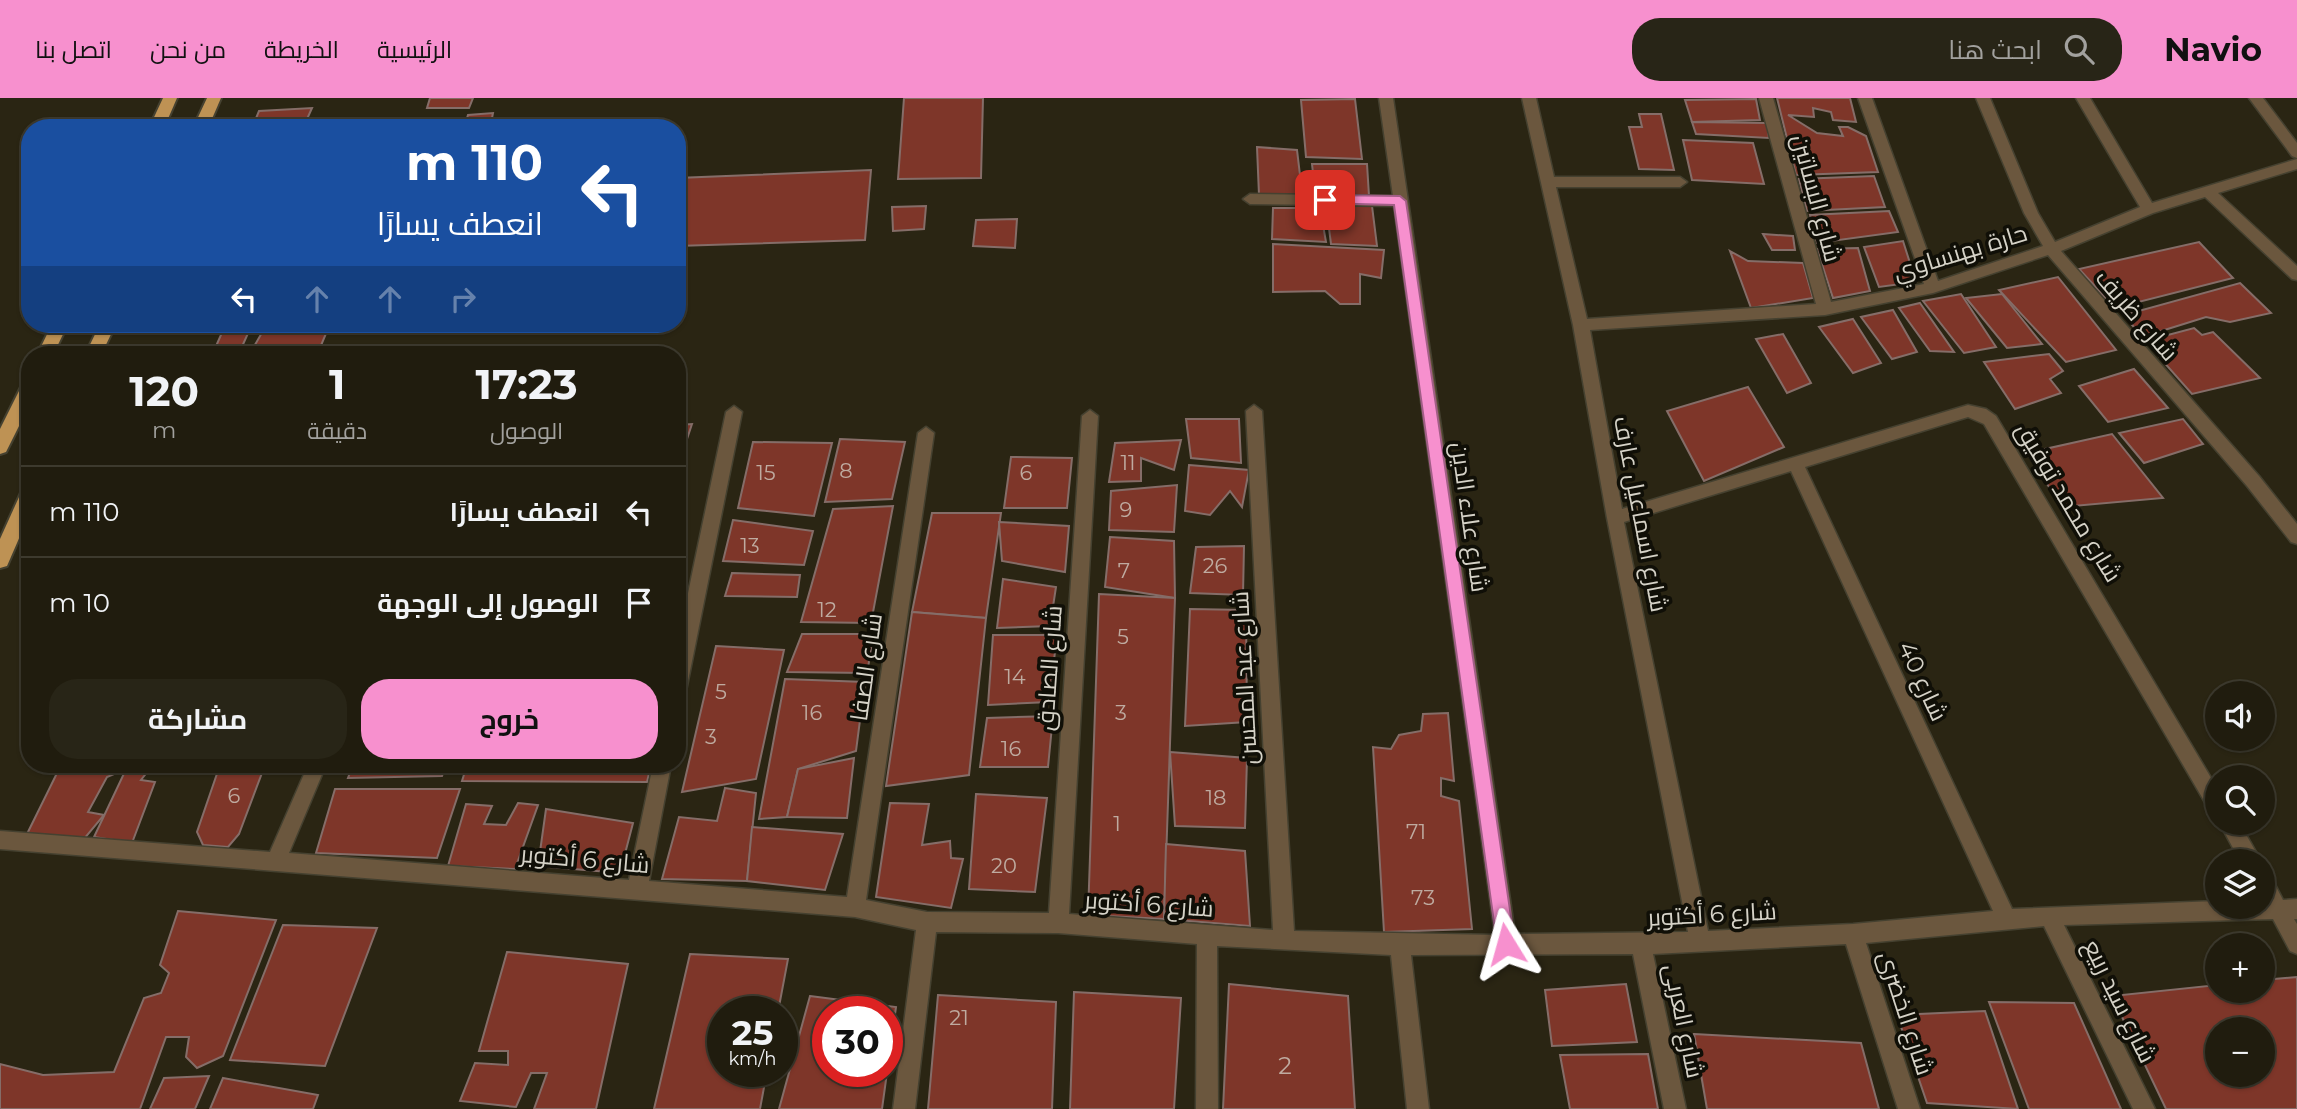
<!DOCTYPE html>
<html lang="ar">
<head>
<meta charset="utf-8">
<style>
  :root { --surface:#201c0e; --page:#282517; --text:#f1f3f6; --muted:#a2a19e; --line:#3d3a2e; --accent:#f790ce }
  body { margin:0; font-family:Montserrat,Cairo,sans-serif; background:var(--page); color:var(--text); direction:rtl; height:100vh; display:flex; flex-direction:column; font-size:26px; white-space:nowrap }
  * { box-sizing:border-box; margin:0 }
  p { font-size:23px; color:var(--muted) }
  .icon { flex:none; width:38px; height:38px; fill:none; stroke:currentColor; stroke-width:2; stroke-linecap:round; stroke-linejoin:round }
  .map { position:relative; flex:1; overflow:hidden; direction:ltr }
  .panel { position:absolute; left:21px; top:248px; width:665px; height:427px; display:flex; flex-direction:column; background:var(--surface); border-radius:28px; box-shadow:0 2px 5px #0004,0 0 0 2px var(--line); direction:rtl }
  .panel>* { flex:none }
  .hud { position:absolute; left:21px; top:21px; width:665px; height:214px; border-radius:28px; box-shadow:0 2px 5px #0004,0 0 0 2px var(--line); direction:rtl; background:#1a4fa0; color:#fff; overflow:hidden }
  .buttons { position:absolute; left:2205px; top:583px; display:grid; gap:14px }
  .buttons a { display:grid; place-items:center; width:70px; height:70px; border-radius:50%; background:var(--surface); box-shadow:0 2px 5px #0004,0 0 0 2px var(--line); font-size:35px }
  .speed { position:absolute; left:707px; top:898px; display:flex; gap:14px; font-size:35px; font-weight:700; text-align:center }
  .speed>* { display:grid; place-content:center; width:91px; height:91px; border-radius:50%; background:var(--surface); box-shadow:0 2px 5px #0004,0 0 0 2px var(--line); line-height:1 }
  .speed small { font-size:18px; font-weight:400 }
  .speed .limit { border:10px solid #d22; background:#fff; color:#111 }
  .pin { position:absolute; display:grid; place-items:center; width:60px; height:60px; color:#fff; margin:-30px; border-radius:14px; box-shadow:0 4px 10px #0006 }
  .me { position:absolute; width:77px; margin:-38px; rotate:352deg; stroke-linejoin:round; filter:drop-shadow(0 0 5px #0008) }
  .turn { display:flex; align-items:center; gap:24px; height:147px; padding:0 28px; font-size:32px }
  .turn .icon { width:91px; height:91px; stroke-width:2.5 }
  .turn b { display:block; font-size:49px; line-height:60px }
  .lanes { display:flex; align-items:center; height:66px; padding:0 28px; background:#0003; justify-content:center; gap:35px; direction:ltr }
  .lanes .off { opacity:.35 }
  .eta { display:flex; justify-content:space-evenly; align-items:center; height:119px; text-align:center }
  .eta b { font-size:42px; font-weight:700; line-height:49px }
  .action { display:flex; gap:14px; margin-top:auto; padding:14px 28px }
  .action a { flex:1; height:80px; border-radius:28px; background:var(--accent); color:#111; font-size:28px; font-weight:700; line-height:80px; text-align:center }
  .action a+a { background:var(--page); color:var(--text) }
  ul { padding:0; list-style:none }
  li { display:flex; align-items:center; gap:21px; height:91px; padding:0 28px; border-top:2px solid var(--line) }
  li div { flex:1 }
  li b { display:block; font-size:26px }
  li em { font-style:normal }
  header { display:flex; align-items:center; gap:42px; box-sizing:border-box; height:98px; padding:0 35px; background:var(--accent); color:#111 }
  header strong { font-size:33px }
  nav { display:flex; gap:38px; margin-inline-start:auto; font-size:24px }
  .search { width:490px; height:63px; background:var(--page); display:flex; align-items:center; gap:18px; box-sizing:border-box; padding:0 24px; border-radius:28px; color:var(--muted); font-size:26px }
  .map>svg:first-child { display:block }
  .building { fill:#7e3629; stroke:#856d68; stroke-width:2; fill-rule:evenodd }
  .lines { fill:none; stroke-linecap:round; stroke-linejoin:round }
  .minor-casing { stroke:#454130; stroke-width:3 }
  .trunk-casing { stroke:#454130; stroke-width:4 }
  .minor { fill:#6b573e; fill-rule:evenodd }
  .trunk { fill:#be9254; fill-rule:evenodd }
  .route { fill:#f790ce; stroke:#a15e86; stroke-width:2 }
  .labels { text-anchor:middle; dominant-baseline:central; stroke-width:7; stroke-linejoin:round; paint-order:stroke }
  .number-label { font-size:21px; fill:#bfaba0 }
  .street-label { font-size:24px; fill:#d5d2c7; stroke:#100f07 }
  .near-number-label { font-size:24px; fill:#bfaba0 }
</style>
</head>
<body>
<header>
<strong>Navio</strong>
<div class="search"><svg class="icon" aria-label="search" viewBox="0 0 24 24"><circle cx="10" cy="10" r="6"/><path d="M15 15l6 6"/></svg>ابحث هنا</div>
<nav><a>الرئيسية</a><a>الخريطة</a><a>من نحن</a><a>اتصل بنا</a></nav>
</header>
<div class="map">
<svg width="2297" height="1011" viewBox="0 0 2297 1011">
  <rect width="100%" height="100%" fill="#2a2513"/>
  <g class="building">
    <polygon points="430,0 473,0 469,10 427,10"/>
    <polygon points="904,0 983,0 981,80 898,81"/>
    <polygon points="1777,0 1850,0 1856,24 1833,22 1831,14 1813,10 1814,19 1788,17 1817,35 1843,38 1839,29 1848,29 1866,38 1878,74 1796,77"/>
    <polygon points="1355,1 1362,61 1306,59 1301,2"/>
    <polygon points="1756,1 1760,22 1692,24 1685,2"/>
    <polygon points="312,10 303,30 252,30 259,13"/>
    <polygon points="493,15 490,30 464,30 468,17"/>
    <polygon points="1639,16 1661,16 1674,72 1639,71 1629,29 1642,29"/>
    <polygon points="423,21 418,30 395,30 398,22"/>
    <polygon points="466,21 464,28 426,29 428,22"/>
    <polygon points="1692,24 1767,25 1769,40 1696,36"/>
    <polygon points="1683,42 1753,45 1764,86 1692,82"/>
    <polygon points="1257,49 1297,52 1300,77 1313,75 1312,66 1367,66 1369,98 1259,97"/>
    <polygon points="871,72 865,142 677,148 677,80"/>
    <polygon points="1874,78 1885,109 1807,113 1799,81"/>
    <polygon points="1326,107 1372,108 1377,148 1331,146"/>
    <polygon points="926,108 924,131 893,133 892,109"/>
    <polygon points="1273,110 1320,110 1326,144 1272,141"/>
    <polygon points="1889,113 1898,134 1817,145 1810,117"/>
    <polygon points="1017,121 1015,150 973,148 976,122"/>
    <polygon points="1763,136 1793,138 1795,152 1772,152"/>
    <polygon points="1903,143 1916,184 1879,189 1864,149"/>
    <polygon points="2199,144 2233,180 2115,210 2079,171"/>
    <polygon points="1273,146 1384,152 1381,180 1360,176 1360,206 1340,206 1325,193 1273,194"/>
    <polygon points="1858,150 1870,193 1833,200 1817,151"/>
    <polygon points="1730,153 1748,163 1803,165 1813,200 1751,210"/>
    <polygon points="2058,179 2116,252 2066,264 1999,192"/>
    <polygon points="2240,185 2271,215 2230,224 2206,219 2142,239 2124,217"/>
    <polygon points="1961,196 1996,249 1964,255 1923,203"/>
    <polygon points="2002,196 2042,246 2007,250 1966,200"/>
    <polygon points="1920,205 1954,254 1930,253 1899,210"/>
    <polygon points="1893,212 1917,254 1892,261 1861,219"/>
    <polygon points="1853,221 1881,265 1853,275 1819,229"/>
    <polygon points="267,226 330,226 317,257 249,257"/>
    <polygon points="224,230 250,231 240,253 213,255"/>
    <polygon points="2194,230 2202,237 2213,234 2260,280 2192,296 2153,252 2158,250 2149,242"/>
    <polygon points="1783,236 1811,285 1787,295 1756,241"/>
    <polygon points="2049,256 2063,273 2050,281 2061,295 2015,311 1984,264"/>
    <polygon points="2134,271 2168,310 2108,324 2079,288"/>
    <polygon points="1748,289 1784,349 1704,383 1667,313"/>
    <polygon points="1186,321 1239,321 1241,365 1191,360"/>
    <polygon points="2183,321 2203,346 2144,365 2119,335"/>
    <polygon points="692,326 685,347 677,347 677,327"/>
    <polygon points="2112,336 2163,400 2062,409 2027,355"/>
    <polygon points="840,341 905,344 892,401 825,404"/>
    <polygon points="1181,342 1174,372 1141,360 1141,383 1109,384 1115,345"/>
    <polygon points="753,344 832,345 814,418 738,410"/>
    <polygon points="1011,359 1072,360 1067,410 1004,410"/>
    <polygon points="1189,367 1249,372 1242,409 1230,393 1210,417 1185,413"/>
    <polygon points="1177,387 1174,434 1109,432 1111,393"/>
    <polygon points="893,408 871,525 801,524 833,411"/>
    <polygon points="932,415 1001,415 986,520 912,514"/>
    <polygon points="733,422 813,433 804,467 723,463"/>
    <polygon points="999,424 1069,428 1065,474 1002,463"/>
    <polygon points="1110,439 1174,443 1175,500 1105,489"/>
    <polygon points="1244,448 1243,497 1190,495 1196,449"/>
    <polygon points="732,475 800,477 797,499 725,498"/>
    <polygon points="1003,481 1056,489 1050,528 997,530"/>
    <polygon points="1099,496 1175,500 1164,821 1088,817"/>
    <polygon points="1190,511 1246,512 1247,624 1185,628"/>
    <polygon points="912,514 986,520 969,677 886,688"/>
    <polygon points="802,536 874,536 867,575 787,574"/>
    <polygon points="993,537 1057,537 1049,604 988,607"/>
    <polygon points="716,548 784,552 756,681 682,694"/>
    <polygon points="785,581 865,584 856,653 798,671 787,719 759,721"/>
    <polygon points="1448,615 1454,683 1441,680 1441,698 1459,703 1472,831 1384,834 1373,649 1391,651 1399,637 1421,633 1423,616"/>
    <polygon points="1053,618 1048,669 980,669 987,620"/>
    <polygon points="1170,654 1247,660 1245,730 1175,728"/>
    <polygon points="854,660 847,720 787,719 798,671"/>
    <polygon points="61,667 128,667 126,671 107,679 88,714 104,717 84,741 27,736"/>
    <polygon points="128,667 164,667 152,668 141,682 155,684 132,745 94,739"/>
    <polygon points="220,667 265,667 239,736 228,749 203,747 197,734"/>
    <polygon points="353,667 446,667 442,678 348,680"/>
    <polygon points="467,667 651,667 647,684 462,683"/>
    <polygon points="725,690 756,695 747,783 662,781 679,719 717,723"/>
    <polygon points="335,691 460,691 437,760 316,755"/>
    <polygon points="976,696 1047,700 1035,794 969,791"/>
    <polygon points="518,705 538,707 515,771 448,768 466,706 492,708 484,726 506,727"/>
    <polygon points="890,705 929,706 922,747 950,743 951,760 963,761 951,810 876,799"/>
    <polygon points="546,711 633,725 620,775 538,768"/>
    <polygon points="752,729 843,736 825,792 747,783"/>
    <polygon points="1166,746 1245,753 1250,828 1164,821"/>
    <polygon points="178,813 276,822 223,958 197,970 186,959 189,939 166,939 140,1011 0,1011 0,966 43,977 114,974 144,900 161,895 169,875 160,867"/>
    <polygon points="283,827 377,830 325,968 230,962"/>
    <polygon points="507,854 628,866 596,1011 534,1011 547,975 531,975 516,1009 460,1003 475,965 508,967 508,953 479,953"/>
    <polygon points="690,856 788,861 778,914 723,914 723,973 767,973 760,1011 654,1011"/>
    <path d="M2297,879V1011H2166L2112,898L2217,887V892H2263V882ZM2217,931H2263V976H2217Z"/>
    <polygon points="1229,886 1348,898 1355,1011 1223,1011"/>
    <polygon points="1626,886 1637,944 1552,948 1545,892"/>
    <polygon points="1074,894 1181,900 1174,1011 1070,1011"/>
    <polygon points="938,897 1056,904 1052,1011 928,1011"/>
    <path d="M810,898L896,909L882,1011H779ZM828,914H887V973H828Z"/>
    <polygon points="1989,904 2074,905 2121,1011 2029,1011"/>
    <polygon points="1985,913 2018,1011 1927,1005 1897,917"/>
    <polygon points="1694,936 1861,945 1879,1011 1707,1011"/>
    <polygon points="1648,956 1658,1011 1570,1011 1560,957"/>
    <polygon points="209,978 195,1011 150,1011 164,980"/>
    <polygon points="223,980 318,997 313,1011 210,1011"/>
  </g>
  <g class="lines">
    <g class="minor-casing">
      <g id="minor">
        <path d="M1379,0H1393L1515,836L1688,834L1607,420L1573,227L1522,0H1536L1554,79H1680L1687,84L1680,89H1556L1587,221L1816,206L1759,0H1773L1831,204L1924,186L1858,0H1872L1938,183L2043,148L2024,115L1976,0H1990L2038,115L2055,144L2140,109L2076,0H2090L2152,105L2297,61V71L2218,95L2297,168V182L2292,181L2205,99L2153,115L2061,153L2259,378L2297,426V446L2291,444L2247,388L2048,157L1933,195L1825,217L1590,232L1622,411L1968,307L1986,311L1996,318L2217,690V716L2210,713L1984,326L1968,319L1805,369L2012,811L2217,803V808H2263V774L2270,777L2283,802L2297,801V821H2294L2297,826V856L2290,853L2273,821L2064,827L2155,1011H2133L2044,828L1866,845L1920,1011H1898L1846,846L1653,856L1686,1011H1664L1633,856L1411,857L1429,1011H1407L1391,857L1217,848L1218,1011H1196L1197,846L1058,835L936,834L915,1011H893L916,832L855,819L0,751V733L270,754L308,667H326L289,755L629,782L653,667H671L649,783L847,799L918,335L926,329L934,335L866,802L927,814L1049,815L1082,318L1090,312L1098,318L1069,816L1273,832L1246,313L1254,307L1262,313L1294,833L1495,837L1394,108L1250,106L1243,101L1250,96L1393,98ZM1791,373L1993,813L1853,826L1708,833L1624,424Z"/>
        <polygon points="2249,0 2263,0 2297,45 2297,60 2292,58"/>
        <polygon points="734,308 742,314 686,593 683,599 677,601 677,548 726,314"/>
        <polygon points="2219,724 2239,724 2261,763 2240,763"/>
      </g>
    </g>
    <g class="trunk-casing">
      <g id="trunk">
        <polygon points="163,0 177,0 164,30 149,30"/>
        <polygon points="207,0 221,0 208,30 193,30"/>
        <polygon points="52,226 68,226 53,257 37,257"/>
        <polygon points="100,226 116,226 101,257 85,257"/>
        <polygon points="30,281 30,306 6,354 0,356 0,331 24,283"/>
        <polygon points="30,386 30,415 7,468 0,470 0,441 24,388"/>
      </g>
    </g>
    <use href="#minor" class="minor"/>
    <use href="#trunk" class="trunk"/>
  </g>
  <polygon class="route" points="1325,97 1400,98 1406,103 1515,846 1513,852 1506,855 1500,852 1497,846 1394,107 1320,105 1318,102"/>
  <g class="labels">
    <g class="number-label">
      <text x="1128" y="364">11</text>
      <text x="846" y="372">8</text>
      <text x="766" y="374">15</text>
      <text x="1026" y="374">6</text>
      <text x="1126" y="411">9</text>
      <text x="750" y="447">13</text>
      <text x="1215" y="467">26</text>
      <text x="1124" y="472">7</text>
      <text x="827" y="511">12</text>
      <text x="1123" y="538">5</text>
      <text x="1015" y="578">14</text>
      <text x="721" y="593">5</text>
      <text x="812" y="614">16</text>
      <text x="1121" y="614">3</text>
      <text x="711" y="638">3</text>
      <text x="1011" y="650">16</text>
      <text x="234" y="697">6</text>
      <text x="1216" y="699">18</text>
      <text x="1117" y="725">1</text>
      <text x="1416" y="733">71</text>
      <text x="1004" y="767">20</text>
      <text x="1423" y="799">73</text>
      <text x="959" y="919">21</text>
    </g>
    <g class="street-label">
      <text transform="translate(1817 100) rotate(75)">شارع البساتين</text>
      <text transform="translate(1960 154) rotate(-17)">حارة بهنساوي</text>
      <text transform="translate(2137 217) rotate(49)">شارع ظريف</text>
      <text transform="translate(2069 404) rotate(59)">شارع محمد توفيق</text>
      <text transform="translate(1641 416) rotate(79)">شارع اسماعيل عارف</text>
      <text transform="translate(1470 419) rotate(82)">شارع علاء الدين</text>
      <text transform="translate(866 569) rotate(-82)">شارع الصفا</text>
      <text transform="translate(1049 570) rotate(-86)">شارع الصادق</text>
      <text transform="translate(1244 580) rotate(-93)">شارع عبد المحسن</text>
      <text transform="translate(1923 583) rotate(65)">شارع 40</text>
      <text transform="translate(585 761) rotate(5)">شارع 6 أكتوبر</text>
      <text transform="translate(1149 806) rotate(4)">شارع 6 أكتوبر</text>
      <text transform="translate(1712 816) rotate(-3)">شارع 6 أكتوبر</text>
      <text transform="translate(2120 903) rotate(64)">شارع سيد ربيع</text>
      <text transform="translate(1906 915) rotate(72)">شارع الخضرى</text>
      <text transform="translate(1684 923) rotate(78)">شارع العربى</text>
    </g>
    <g class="near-number-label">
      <text x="1285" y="967">2</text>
    </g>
  </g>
</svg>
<div class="buttons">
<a><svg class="icon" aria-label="sound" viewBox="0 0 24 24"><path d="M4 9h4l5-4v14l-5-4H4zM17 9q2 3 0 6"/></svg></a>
<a><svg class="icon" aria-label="search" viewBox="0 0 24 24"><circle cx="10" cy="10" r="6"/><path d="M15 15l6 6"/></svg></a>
<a><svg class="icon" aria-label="layers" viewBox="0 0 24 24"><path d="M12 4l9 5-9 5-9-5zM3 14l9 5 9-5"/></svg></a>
<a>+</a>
<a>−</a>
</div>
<div class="speed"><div>25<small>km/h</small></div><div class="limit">30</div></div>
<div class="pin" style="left:1325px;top:102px;background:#d93025"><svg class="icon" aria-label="arrive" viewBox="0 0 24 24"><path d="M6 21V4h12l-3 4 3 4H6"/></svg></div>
<svg class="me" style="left:1506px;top:846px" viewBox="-20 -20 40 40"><path d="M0-17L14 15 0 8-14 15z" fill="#f790ce" stroke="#fff" stroke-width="4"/></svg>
<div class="hud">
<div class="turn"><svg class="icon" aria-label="left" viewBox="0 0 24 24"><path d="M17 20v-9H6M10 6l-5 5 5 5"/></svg><div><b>110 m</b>انعطف يسارًا</div></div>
<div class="lanes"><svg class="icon" aria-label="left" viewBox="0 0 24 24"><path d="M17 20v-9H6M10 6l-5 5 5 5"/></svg><svg class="icon off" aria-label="ahead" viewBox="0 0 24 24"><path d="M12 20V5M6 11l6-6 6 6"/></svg><svg class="icon off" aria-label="ahead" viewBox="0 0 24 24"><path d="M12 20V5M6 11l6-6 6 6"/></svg><svg class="icon off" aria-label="right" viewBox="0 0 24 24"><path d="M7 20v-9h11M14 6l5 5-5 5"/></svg></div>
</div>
<section class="panel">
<div class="eta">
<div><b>17:23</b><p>الوصول</p></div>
<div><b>1</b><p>دقيقة</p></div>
<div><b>120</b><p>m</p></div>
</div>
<ul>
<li><svg class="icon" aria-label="left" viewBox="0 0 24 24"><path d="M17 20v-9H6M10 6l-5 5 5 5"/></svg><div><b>انعطف يسارًا</b></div><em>110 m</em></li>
<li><svg class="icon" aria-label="arrive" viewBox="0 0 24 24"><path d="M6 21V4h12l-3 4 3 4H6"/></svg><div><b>الوصول إلى الوجهة</b></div><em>10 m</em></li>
</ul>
<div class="action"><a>خروج</a><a>مشاركة</a></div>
</section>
</div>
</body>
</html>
